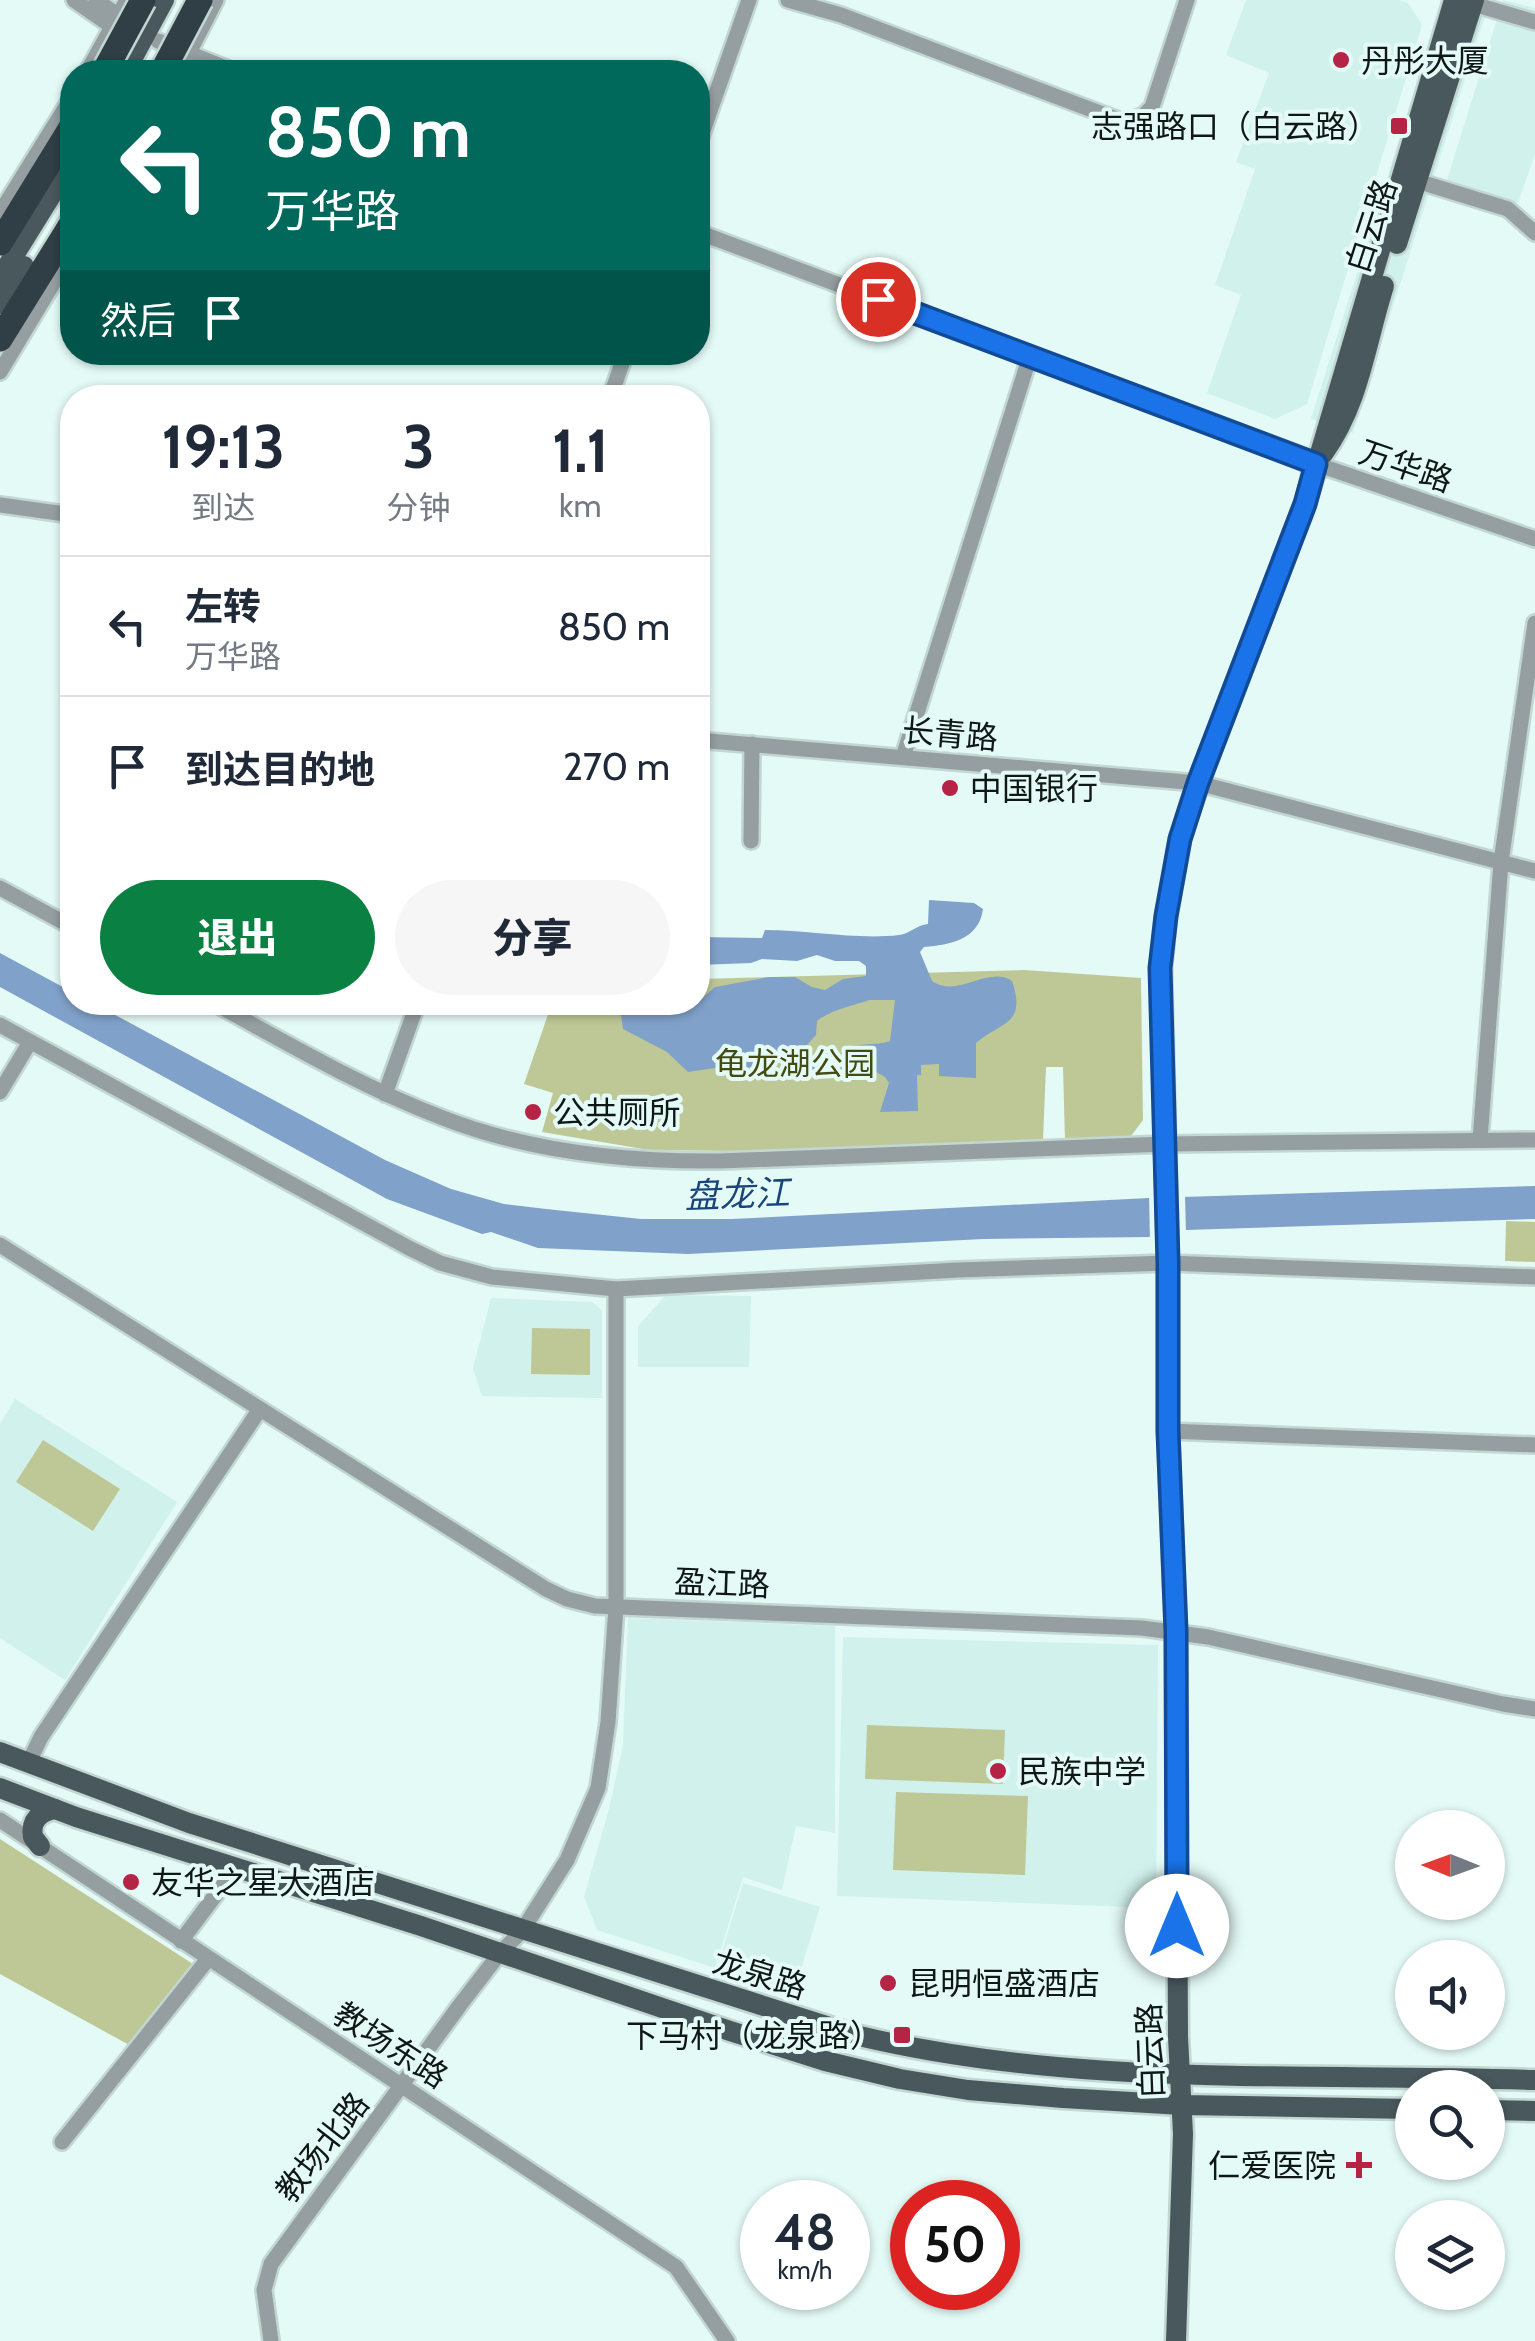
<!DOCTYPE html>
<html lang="zh">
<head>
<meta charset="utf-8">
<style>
  :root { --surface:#fff; --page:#f6f6f7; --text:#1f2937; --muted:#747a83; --line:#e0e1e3; --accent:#0b8043 }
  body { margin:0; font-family:Cabin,"Noto Sans SC",sans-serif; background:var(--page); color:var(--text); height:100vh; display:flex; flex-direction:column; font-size:38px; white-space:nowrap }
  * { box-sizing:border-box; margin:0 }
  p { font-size:32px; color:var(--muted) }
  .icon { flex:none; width:55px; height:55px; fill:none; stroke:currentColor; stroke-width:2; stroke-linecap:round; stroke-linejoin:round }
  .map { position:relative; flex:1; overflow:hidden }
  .panel { position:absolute; left:60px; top:385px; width:650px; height:630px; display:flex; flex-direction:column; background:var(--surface); border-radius:40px; box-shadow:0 2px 8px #0004 }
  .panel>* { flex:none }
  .guide { position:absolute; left:60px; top:60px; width:650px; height:305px; border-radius:40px; box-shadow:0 2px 8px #0004; background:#00695c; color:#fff; overflow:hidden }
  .needle { width:65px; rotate:271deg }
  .tools { position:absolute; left:1395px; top:1810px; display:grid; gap:20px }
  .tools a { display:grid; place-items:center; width:110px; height:110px; border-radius:50%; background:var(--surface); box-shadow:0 2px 8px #0004; font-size:50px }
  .speed { position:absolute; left:740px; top:2180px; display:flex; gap:20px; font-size:50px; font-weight:700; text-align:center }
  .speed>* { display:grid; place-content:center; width:130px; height:130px; border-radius:50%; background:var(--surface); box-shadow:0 2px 8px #0004; line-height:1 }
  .speed small { font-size:25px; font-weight:400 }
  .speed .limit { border:15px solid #d22; background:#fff; color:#111 }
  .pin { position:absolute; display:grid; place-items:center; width:85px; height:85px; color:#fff; margin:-42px; border:5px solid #fff; border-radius:50%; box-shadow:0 2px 10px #0007 }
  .me { position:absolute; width:110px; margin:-55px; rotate:0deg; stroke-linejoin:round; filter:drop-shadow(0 0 8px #0008) }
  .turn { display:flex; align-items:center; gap:35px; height:210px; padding:0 40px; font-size:45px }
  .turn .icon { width:130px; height:130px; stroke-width:2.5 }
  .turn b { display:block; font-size:70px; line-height:85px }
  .then { display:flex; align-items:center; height:95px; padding:0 40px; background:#0003; gap:20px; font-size:38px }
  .eta { display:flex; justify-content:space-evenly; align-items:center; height:170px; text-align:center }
  .eta b { font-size:60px; font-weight:800; line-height:70px }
  .button { display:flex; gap:20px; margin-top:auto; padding:20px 40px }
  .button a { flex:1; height:115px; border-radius:60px; background:var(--accent); color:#fff; font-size:40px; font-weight:800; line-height:115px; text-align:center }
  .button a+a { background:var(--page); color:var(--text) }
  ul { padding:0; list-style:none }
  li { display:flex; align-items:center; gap:30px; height:140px; padding:0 40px; border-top:2px solid var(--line) }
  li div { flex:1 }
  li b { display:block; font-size:38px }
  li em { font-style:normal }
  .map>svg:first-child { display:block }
  .built { fill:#d1f1ec }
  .green { fill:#bec896 }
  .water { fill:#80a1c9; fill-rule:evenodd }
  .pier { fill:#e4faf6 }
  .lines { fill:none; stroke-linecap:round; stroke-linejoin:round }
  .minor-casing { stroke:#c2d6d2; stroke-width:20 }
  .major-casing { stroke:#c2d6d2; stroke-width:25 }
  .highway-casing { stroke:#c2d6d2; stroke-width:30 }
  .minor { stroke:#959ea1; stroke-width:15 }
  .major { stroke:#49585d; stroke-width:20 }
  .highway { stroke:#2f3f45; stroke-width:25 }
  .highway-bridge-casing { stroke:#c2d6d2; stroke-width:30; stroke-linecap:butt }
  .highway-bridge { stroke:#2f3f45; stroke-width:25 }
  .route-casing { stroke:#114b97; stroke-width:25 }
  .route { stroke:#1a73e8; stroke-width:18 }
  .poi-dot { fill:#b62445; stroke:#e4faf6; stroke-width:4 }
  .labels { text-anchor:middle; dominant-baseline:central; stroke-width:8; stroke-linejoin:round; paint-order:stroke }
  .poi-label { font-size:32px; fill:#101817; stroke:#e4faf6; text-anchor:start }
  .street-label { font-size:32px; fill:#101817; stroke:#e4faf6 }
  .park-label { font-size:32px; fill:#434b10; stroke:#e4faf6 }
  .water-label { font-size:35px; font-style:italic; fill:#19467a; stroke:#e4faf6 }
</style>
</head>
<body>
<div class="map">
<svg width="1535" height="2341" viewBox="0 0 1535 2341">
  <rect width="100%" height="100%" fill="#e4faf6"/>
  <g class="built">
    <polygon points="1246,0 1399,0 1408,3 1422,25 1307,404 1275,419 1207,393 1241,295 1215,285 1255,169 1236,162 1269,73 1226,55"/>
    <polygon points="1443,0 1490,0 1353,433 1311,419"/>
    <polygon points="1503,0 1535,8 1535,154 1518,203 1447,180"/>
    <polygon points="666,1295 751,1296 749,1367 638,1367 638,1326"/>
    <polygon points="491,1298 592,1302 602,1310 602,1398 482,1396 473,1369"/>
    <polygon points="15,1399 177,1502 65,1680 0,1638 0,1424"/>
    <polygon points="628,1618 835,1626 835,1833 796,1826 782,1890 743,1877 715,1968 597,1930 584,1897 610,1805 623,1745"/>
    <polygon points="843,1637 1158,1645 1156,1908 837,1896"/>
    <polygon points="743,1883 820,1907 794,1992 717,1968"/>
  </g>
  <g class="green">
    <polygon points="1024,970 1141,978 1143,1120 1128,1140 1065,1141 1063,1067 1046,1067 1043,1140 736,1151 649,1150 542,1132 553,1093 524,1084 552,1003 698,1002 698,979"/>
    <polygon points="1506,1221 1535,1222 1535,1262 1505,1261"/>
    <polygon points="532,1328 590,1329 590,1375 531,1374"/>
    <polygon points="43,1440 120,1489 93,1531 16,1482"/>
    <polygon points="867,1725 1005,1730 1003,1784 865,1779"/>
    <polygon points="896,1792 1028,1796 1025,1875 893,1870"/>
    <polygon points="0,1839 196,1966 131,2046 0,1974"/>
  </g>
  <g class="water">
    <path d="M929,900L974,903L983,909C979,939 951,945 924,947L920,952L932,981C957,999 989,965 1012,981C1027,1026 1001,1021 976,1043V1078L939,1076V1064L921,1065V1075H917L918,1111L880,1112L889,1083L885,1077L867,1067L825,1072L773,1062L738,1070L728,1066L688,1072L667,1052L623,1029L620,1009L623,1003L698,1002L715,987L769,977H795L812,987L825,990L843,979L866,976V966L859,961H835L817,955L797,961L762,959L751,963L698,965V937L762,938L765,930C808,930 858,940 899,935C910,934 916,925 928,924ZM869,1000H895L890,1041C878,1046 852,1043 846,1048C839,1054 837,1062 828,1068L811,1066L806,1046L816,1035L817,1021C830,1010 853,1006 869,1000Z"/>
    <polygon points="0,953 72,992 72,1002 93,1003 385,1160 451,1189 504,1204 546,1209 641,1219 732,1219 1149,1198 1535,1186 1535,1219 1186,1230 1150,1237 983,1239 688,1254 538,1248 491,1232 482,1234 387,1199 0,987"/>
  </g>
  <polygon class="pier" points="1149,1193 1185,1194 1186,1235 1150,1242"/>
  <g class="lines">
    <g class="minor-casing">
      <g id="minor">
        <polyline points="74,0 120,32"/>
        <polyline points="96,0 126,21"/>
        <polyline points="788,0 841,15 1124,122 1143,116 1152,107 1187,0"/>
        <polyline points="1463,1 1535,22"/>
        <polyline points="158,41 236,72"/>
        <polyline points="87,72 127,0"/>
        <polyline points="179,72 216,0"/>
        <polyline points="698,145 749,0"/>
        <polyline points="1417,181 1508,209 1535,233"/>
        <polyline points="0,213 72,97"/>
        <polyline points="698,232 1316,464 1535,539"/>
        <polyline points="0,372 72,252"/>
        <polyline points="610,398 626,352"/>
        <polyline points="0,505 72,515"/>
        <polyline points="698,740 1198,783 1535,871"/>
        <polyline points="903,757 1030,356"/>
        <polyline points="751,841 752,744"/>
        <polyline points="0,888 72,927"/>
        <path d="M212,1002C288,1044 362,1087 443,1118C530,1152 627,1162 720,1161L1166,1144L1535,1140"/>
        <polyline points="0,1025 409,1248 440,1263 492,1277 616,1289 958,1270 1168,1263 1535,1277"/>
        <polyline points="0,1092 30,1042"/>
        <polyline points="385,1094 418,1002"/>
        <polyline points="1480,1140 1501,862 1535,623"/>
        <polyline points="0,1245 546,1589 567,1599 595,1606 1142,1628 1208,1637 1503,1704 1535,1709"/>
        <polyline points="1168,1431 1535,1445"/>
        <polyline points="28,1764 41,1737 260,1409"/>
        <polyline points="0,1820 676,2267 727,2341"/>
        <polyline points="181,1941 223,1885 229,1865"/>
        <polyline points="62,2142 208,1959"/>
        <polyline points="271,2341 264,2290 271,2264 460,2005 500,1953 522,1931 567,1860 598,1788 608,1722 616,1607 616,1289"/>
      </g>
    </g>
    <g class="major-casing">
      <g id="major">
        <polyline points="125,72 164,0"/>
        <polyline points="1397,244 1474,0"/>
        <polyline points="0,278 72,162"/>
        <polyline points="0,304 24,266"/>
        <path d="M1323,454C1360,402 1365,346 1384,286"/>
        <path d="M0,1752L189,1823L855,2035C1079,2089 1307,2072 1535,2080"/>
        <polyline points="0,1788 76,1817 421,1926 730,2031 825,2061 900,2079 968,2090 1063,2098 1182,2105 1412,2109"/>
        <path d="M40,1846L33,1837C30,1820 40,1812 55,1809"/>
        <polyline points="1488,2110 1535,2111"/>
        <polyline points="1176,2341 1183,2134 1178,2037 1176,1631 1168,1431 1168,1263 1161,968 1166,916 1180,839 1198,783 1305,504 1454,0"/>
      </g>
    </g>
    <g class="highway-casing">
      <g id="highway">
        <polyline points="0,243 72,126"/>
        <polyline points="0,339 72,223"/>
      </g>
    </g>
    <use href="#minor" class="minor"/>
    <use href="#major" class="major"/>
    <use href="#highway" class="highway"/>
    <g class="highway-bridge-casing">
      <g id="highway-bridge">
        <polyline points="104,72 143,0"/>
        <polyline points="162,72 200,0"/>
      </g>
    </g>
    <use href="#highway-bridge" class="highway-bridge"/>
  </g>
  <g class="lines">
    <g class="route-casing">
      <polyline id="route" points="878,299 1316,464 1305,504 1198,783 1180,839 1166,916 1160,968 1168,1263 1168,1431 1176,1631 1177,1926"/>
    </g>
    <use href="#route" class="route"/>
  </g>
  <g class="poi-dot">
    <circle cx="1341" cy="60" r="10"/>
    <rect x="1389" y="116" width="20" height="20" rx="5"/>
    <circle cx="950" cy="788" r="10"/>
    <circle cx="533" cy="1112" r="10"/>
    <circle cx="998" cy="1771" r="10"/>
    <circle cx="131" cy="1882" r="10"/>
    <circle cx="888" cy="1983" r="10"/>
    <rect x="892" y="2025" width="20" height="20" rx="5"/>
    <path d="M1354 2150h10v10h10v10h-10v10h-10v-10h-10v-10h10z"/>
  </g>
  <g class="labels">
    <g class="poi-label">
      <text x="1361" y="60">丹彤大厦</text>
      <text x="1379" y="126" text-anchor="end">志强路口（白云路）</text>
      <text x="970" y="788">中国银行</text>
      <text x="553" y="1112">公共厕所</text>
      <text x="1018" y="1771">民族中学</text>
      <text x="151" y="1882">友华之星大酒店</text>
      <text x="908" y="1983">昆明恒盛酒店</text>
      <text x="882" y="2035" text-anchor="end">下马村（龙泉路）</text>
      <text x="1336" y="2165" text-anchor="end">仁爱医院</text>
    </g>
    <g class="street-label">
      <text transform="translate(1371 226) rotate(-72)">白云路</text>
      <text transform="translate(1406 466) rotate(19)">万华路</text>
      <text transform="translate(950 734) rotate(5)">长青路</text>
      <text transform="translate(722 1583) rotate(2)">盈江路</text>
      <text transform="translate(760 1974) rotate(17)">龙泉路</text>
      <text transform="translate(391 2045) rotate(33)">教场东路</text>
      <text transform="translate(1150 2051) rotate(-92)">白云路</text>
      <text transform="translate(322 2147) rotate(-52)">教场北路</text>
    </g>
    <g class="park-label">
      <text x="795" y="1063">龟龙湖公园</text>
    </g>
    <g class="water-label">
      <text transform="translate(737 1194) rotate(-2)">盘龙江</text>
    </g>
  </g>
</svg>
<div class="tools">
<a><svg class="needle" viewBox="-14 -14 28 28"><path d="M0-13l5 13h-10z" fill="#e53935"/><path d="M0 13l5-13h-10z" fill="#747a83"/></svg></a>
<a><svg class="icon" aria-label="sound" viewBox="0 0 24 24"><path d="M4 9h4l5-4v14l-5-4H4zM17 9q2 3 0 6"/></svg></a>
<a><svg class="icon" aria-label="search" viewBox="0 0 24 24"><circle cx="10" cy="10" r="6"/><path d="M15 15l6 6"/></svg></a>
<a><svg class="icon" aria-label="layers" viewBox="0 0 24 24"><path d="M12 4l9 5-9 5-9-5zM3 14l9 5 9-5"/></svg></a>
</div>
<div class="speed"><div>48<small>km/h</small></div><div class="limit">50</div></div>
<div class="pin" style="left:878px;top:299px;background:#d93025"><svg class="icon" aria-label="arrive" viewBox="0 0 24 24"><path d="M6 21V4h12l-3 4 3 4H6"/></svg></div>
<svg class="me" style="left:1177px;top:1926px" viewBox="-20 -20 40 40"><circle r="19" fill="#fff"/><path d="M0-13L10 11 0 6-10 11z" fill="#1a73e8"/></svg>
<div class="guide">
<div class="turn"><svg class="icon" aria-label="left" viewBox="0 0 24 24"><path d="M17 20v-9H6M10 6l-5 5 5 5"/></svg><div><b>850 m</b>万华路</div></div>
<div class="then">然后<svg class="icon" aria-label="arrive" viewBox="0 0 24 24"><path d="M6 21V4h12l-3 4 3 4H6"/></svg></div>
</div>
<section class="panel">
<div class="eta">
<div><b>19:13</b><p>到达</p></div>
<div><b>3</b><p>分钟</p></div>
<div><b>1.1</b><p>km</p></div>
</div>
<ul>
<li><svg class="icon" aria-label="left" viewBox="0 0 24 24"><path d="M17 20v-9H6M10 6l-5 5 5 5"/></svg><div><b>左转</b><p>万华路</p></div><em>850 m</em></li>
<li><svg class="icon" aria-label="arrive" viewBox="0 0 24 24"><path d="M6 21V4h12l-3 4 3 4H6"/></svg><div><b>到达目的地</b></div><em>270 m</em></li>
</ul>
<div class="button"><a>退出</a><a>分享</a></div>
</section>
</div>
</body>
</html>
